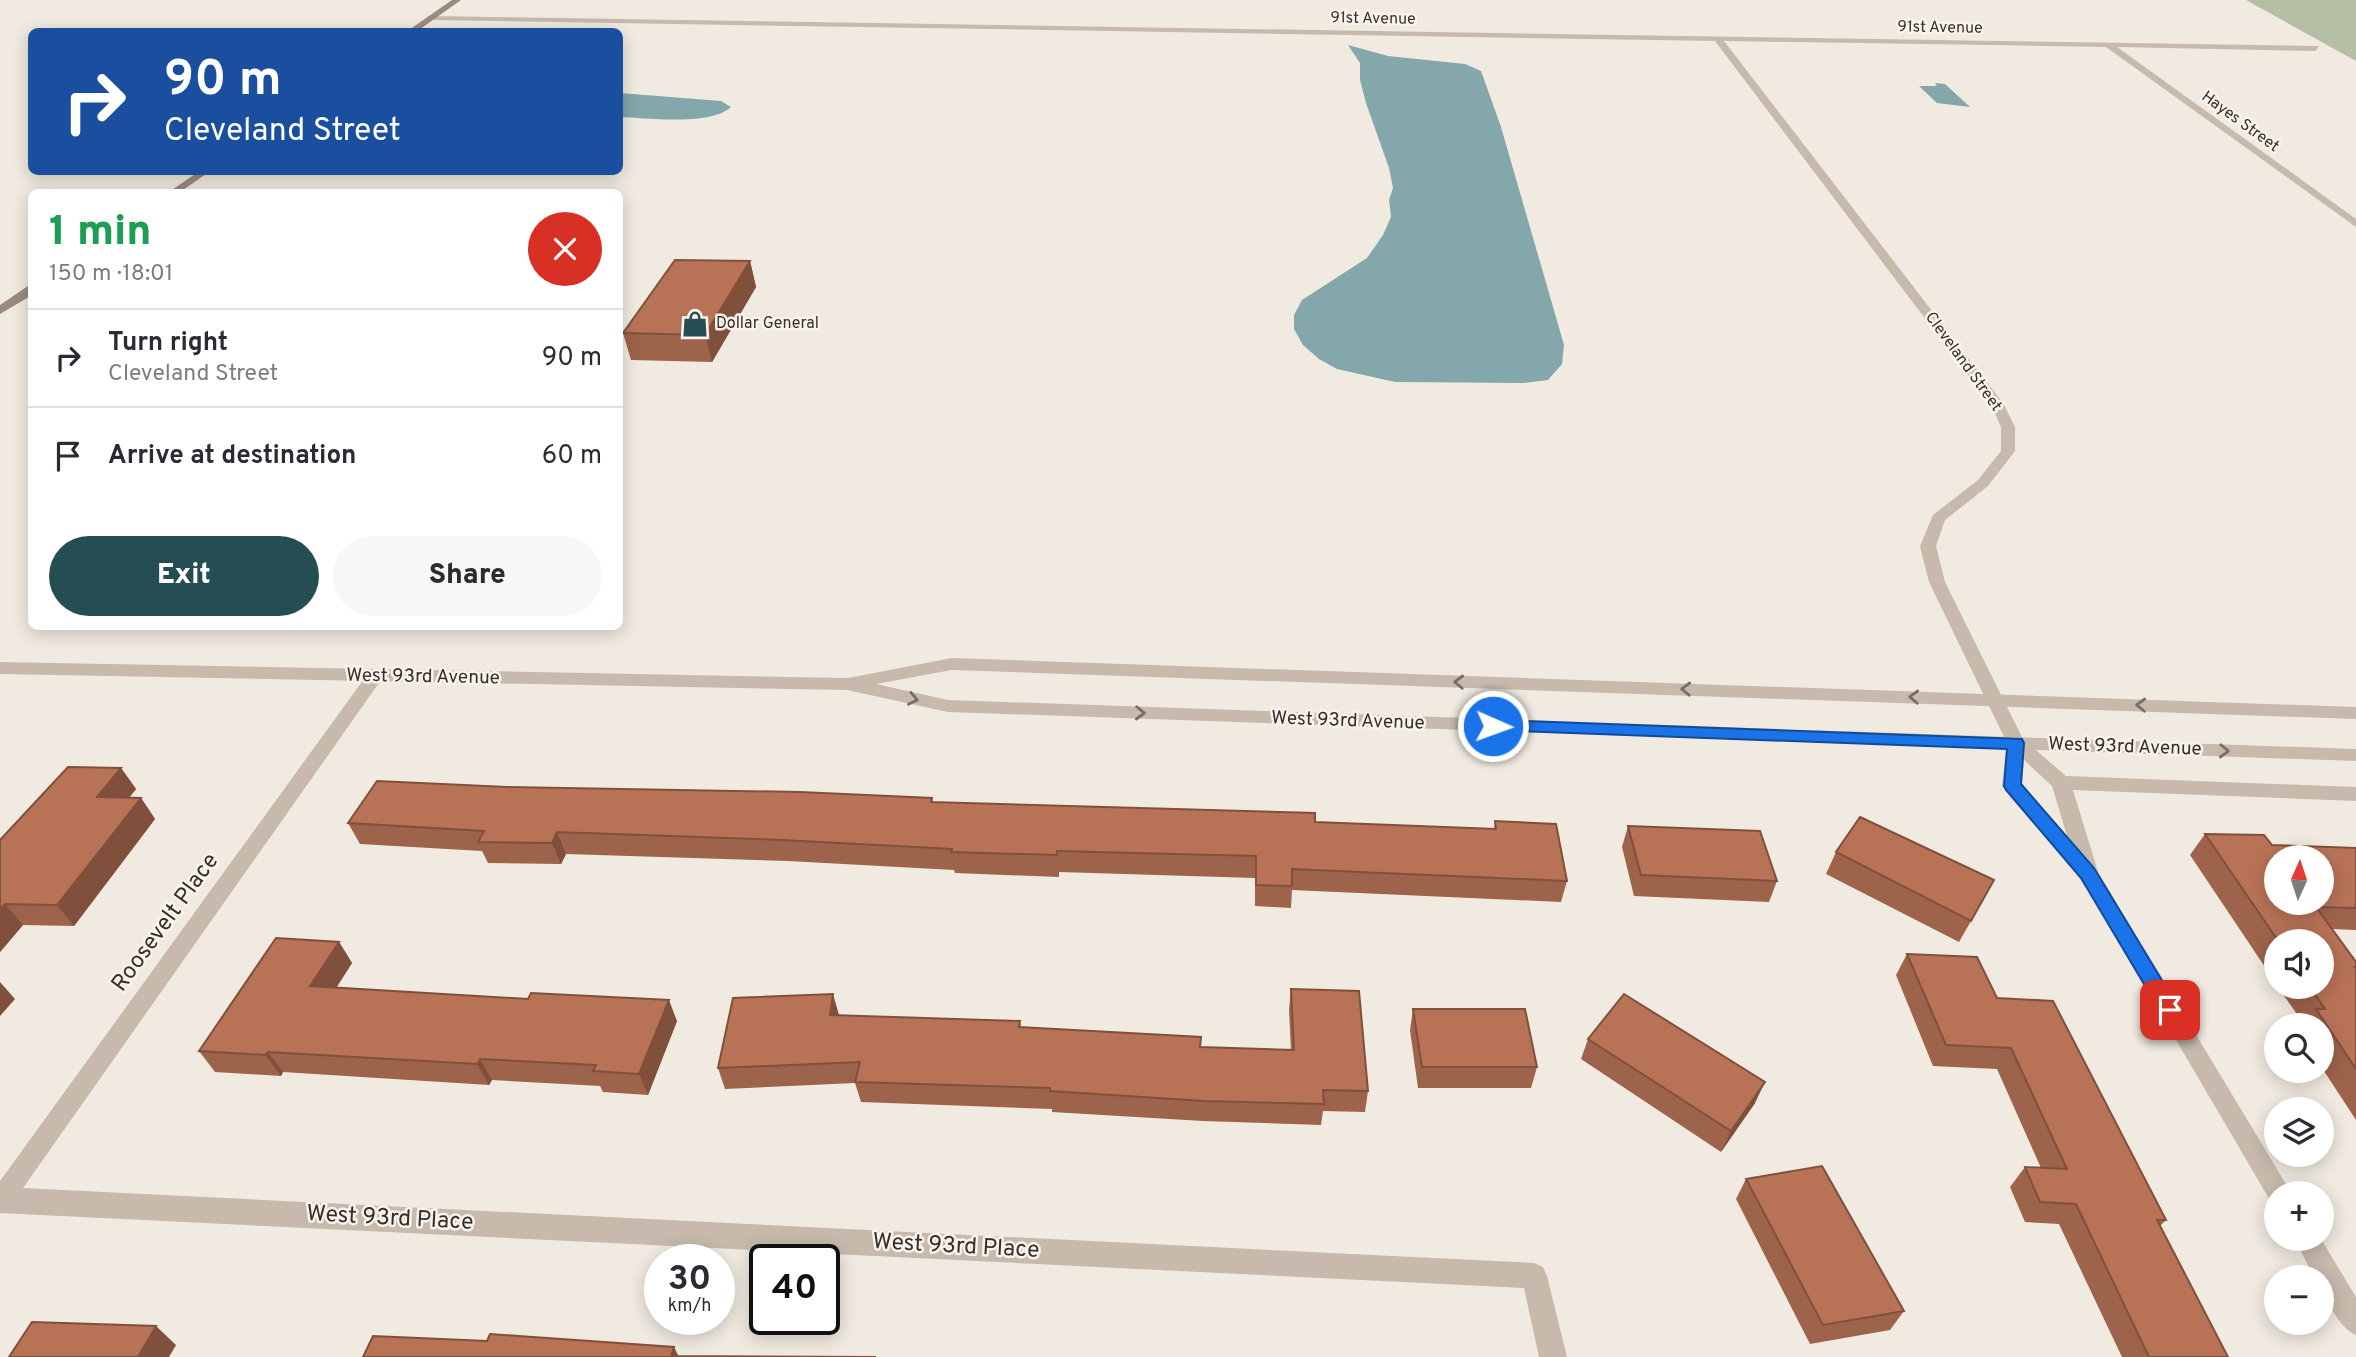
<!DOCTYPE html>
<html lang="en">
<head>
<meta charset="utf-8">
<style>
  :root { --surface:#fff; --page:#f7f7f7; --text:#2b2b33; --muted:#7c7c81; --line:#e1e1e2; --accent:#254e53 }
  body { margin:0; font-family:Overpass,sans-serif; background:var(--page); color:var(--text); height:100vh; display:flex; flex-direction:column; font-size:26px; white-space:nowrap }
  * { box-sizing:border-box; margin:0 }
  p { font-size:23px; color:var(--muted) }
  .icon { flex:none; width:38px; height:38px; fill:none; stroke:currentColor; stroke-width:2; stroke-linecap:round; stroke-linejoin:round }
  .map { position:relative; flex:1; overflow:hidden }
  .sheet { position:absolute; left:28px; top:189px; width:595px; height:441px; display:flex; flex-direction:column; background:var(--surface); border-radius:10px; box-shadow:0 4px 18px #0003 }
  .sheet>* { flex:none }
  .banner { position:absolute; left:28px; top:28px; width:595px; height:147px; border-radius:10px; box-shadow:0 4px 18px #0003; background:#1a4fa0; color:#fff; overflow:hidden }
  .needle { width:46px; rotate:3deg }
  .controls { position:absolute; left:2264px; top:845px; display:grid; gap:14px }
  .controls a { display:grid; place-items:center; width:70px; height:70px; border-radius:50%; background:var(--surface); box-shadow:0 4px 18px #0003; font-size:35px }
  .speed { position:absolute; left:644px; top:1244px; display:flex; gap:14px; font-size:35px; font-weight:700; text-align:center }
  .speed>* { display:grid; place-content:center; width:91px; height:91px; border-radius:50%; background:var(--surface); box-shadow:0 4px 18px #0003; line-height:1 }
  .speed small { font-size:18px; font-weight:400 }
  .speed .limit { border:4px solid #111; border-radius:10px; background:#fff; color:#111 }
  .pin { position:absolute; display:grid; place-items:center; width:60px; height:60px; color:#fff; margin:-30px; border-radius:14px; box-shadow:0 4px 10px #0006 }
  .me { position:absolute; width:77px; margin:-38px; rotate:92deg; stroke-linejoin:round; filter:drop-shadow(0 0 5px #0008) }
  .turn { display:flex; align-items:center; gap:24px; height:147px; padding:0 21px; font-size:32px }
  .turn .icon { width:91px; height:91px; stroke-width:2.5 }
  .turn b { display:block; font-size:49px; line-height:60px }
  .round { display:grid; place-items:center; flex:none; width:74px; height:74px; border-radius:37px; background:var(--page) }
  .summary { display:flex; align-items:center; justify-content:space-between; height:119px; padding:0 21px }
  h1 { font-size:42px; font-weight:800; line-height:52px; color:#1e9e55 }
  .button { display:flex; gap:14px; margin-top:auto; padding:14px 21px }
  .button a { flex:1; height:80px; border-radius:42px; background:var(--accent); color:#fff; font-size:28px; font-weight:800; line-height:80px; text-align:center }
  .button a+a { background:var(--page); color:var(--text) }
  ul { padding:0; list-style:none }
  li { display:flex; align-items:center; gap:21px; height:98px; padding:0 21px; border-top:2px solid var(--line) }
  li div { flex:1 }
  li b { display:block; font-size:26px }
  li em { font-style:normal }
  .map>svg:first-child { display:block }
  .green { fill:#b3bea2 }
  .water { fill:#83a7aa }
  .lines { fill:none; stroke-linecap:round; stroke-linejoin:round }
  .minor { fill:#c7baad; fill-rule:evenodd }
  .tertiary { fill:#c7baad; fill-rule:evenodd }
  .secondary { fill:#9b8a7f; fill-rule:evenodd }
  .wall { fill:#9e634b }
  .shaded-wall { fill:#81503d }
  .building { fill:#b87357; stroke:#81503d; stroke-width:2; fill-rule:evenodd }
  .oneway { stroke:#786e66 }
  .route { fill:#1a73e8; stroke:#114b97; stroke-width:2 }
  .labels { text-anchor:middle; dominant-baseline:central; stroke-width:5; stroke-linejoin:round; paint-order:stroke }
  .far-street-label { font-size:16px; fill:#372f2b; stroke:#f8f3ec }
  .far-poi-label { font-size:16px; fill:#372f2b; stroke:#f8f3ec; text-anchor:start }
  .street-label { font-size:19px; fill:#372f2b; stroke:#f8f3ec }
  .near-street-label { font-size:23px; fill:#372f2b; stroke:#f8f3ec }
</style>
</head>
<body>
<div class="map">
<svg width="2356" height="1357" viewBox="0 0 2356 1357">
  <rect width="100%" height="100%" fill="#f0eae0"/>
  <polygon class="green" points="2246,0 2356,0 2356,61"/>
  <g class="water">
    <polygon points="1348,45 1388,56 1465,64 1481,71 1501,127 1564,345 1562,364 1548,380 1523,383 1395,382 1337,369 1319,359 1303,345 1294,329 1294,315 1302,300 1367,258 1383,235 1391,217 1389,200 1393,188 1389,168 1366,103 1360,80 1360,63"/>
    <polygon points="1935,83 1945,84 1970,107 1937,103 1919,86 1937,86"/>
    <path d="M620,93L721,101L731,107C711,126 647,118 620,117Z"/>
  </g>
  <g class="lines">
    <g class="minor">
      <path d="M427,16L2319,46L2316,51L2117,47L2356,219V227L2106,47L1724,41L2003,403L2015,427V451L1988,486L1945,520L1936,546L1945,582L2023,739L2066,776L2356,787V801L2073,790L2098,872L2292,1194H2277V1204L2271,1202L2081,878L2002,786L2007,743L1929,582L1920,546L1933,515L1978,480L2001,451V427L1992,407L1715,41L430,20ZM2024,760L2052,786L2067,836L2022,784Z"/>
      <polygon points="375,670 384,676 381,680 23,1188 1534,1263 1543,1267 1547,1276 1567,1357 1539,1357 1524,1288 0,1213 0,1181 369,672"/>
      <path d="M2294,1239H2321L2356,1297V1335C2339,1328 2322,1296 2322,1278H2315Z"/>
    </g>
    <polygon class="tertiary" points="952,658 2356,707 2356,719 952,670 876,684 948,700 2356,749 2356,761 948,712 847,690 0,674 0,662 848,678"/>
    <g class="secondary">
      <polygon points="452,0 461,0 416,32 406,32"/>
      <polygon points="198,172 209,172 180,192 169,192"/>
      <polygon points="28,286 32,286 32,295 0,314 0,305"/>
    </g>
  </g>
  <g class="wall">
    <polygon points="750,261 756,287 712,362 631,360 623,333"/>
    <polygon points="121,768 136,789 129,798 141,798 155,819 74,926 23,925 0,952 0,840"/>
    <polygon points="507,787 932,798 933,802 1315,822 1494,829 1495,821 1567,881 1561,902 1292,890 1291,908 1255,906 1255,878 1059,872 1059,877 955,873 954,870 788,861 566,854 561,864 488,863 482,851 360,844 348,823"/>
    <polygon points="1628,826 1777,881 1769,902 1634,896 1622,847"/>
    <polygon points="2205,834 2272,845 2356,848 2356,930 2332,929 2356,962 2356,1120 2322,1068 2322,1026 2301,1026 2303,1023 2278,987 2322,987 2322,942 2277,942 2277,985 2190,855"/>
    <polygon points="1836,852 1971,921 1959,942 1826,874"/>
    <polygon points="339,942 352,963 336,988 677,1021 648,1095 603,1092 600,1086 492,1080 489,1085 283,1072 281,1076 215,1072 199,1051"/>
    <polygon points="1907,954 1997,998 2166,1220 2160,1226 2228,1357 2122,1357 2059,1224 2025,1222 2010,1187 2025,1167 2041,1168 1997,1069 1933,1066 1896,975"/>
    <polygon points="1291,989 1368,1091 1365,1112 1323,1111 1321,1125 1203,1121 1052,1112 1052,1109 861,1102 855,1083 725,1089 718,1068 839,1015 1020,1021 1021,1027 1200,1047 1291,1050 1289,1010"/>
    <polygon points="1413,1009 1537,1067 1531,1088 1418,1088 1410,1030"/>
    <polygon points="1588,1039 1755,1103 1721,1152 1581,1059"/>
    <polygon points="1746,1179 1904,1311 1890,1330 1810,1344 1736,1199"/>
  </g>
  <g class="shaded-wall">
    <polygon points="750,261 756,287 712,362 705,335"/>
    <polygon points="121,768 136,789 112,818 97,797"/>
    <polygon points="141,798 155,819 74,926 57,905"/>
    <polygon points="557,832 566,854 561,864 552,843"/>
    <polygon points="5,904 23,925 0,952 0,909"/>
    <polygon points="339,942 352,963 324,1007 310,986"/>
    <polygon points="0,982 15,999 0,1016"/>
    <polygon points="833,994 839,1015 830,1015"/>
    <polygon points="669,1000 677,1021 648,1095 639,1074"/>
    <polygon points="268,1052 283,1072 281,1076 265,1055"/>
    <polygon points="480,1059 492,1080 489,1085 477,1064"/>
    <polygon points="1765,1082 1755,1103 1721,1152 1731,1131"/>
    <polygon points="156,1326 176,1345 169,1357 138,1357"/>
    <polygon points="674,1347 679,1357 671,1356"/>
  </g>
  <g class="building">
    <polygon points="675,260 750,261 705,335 623,333"/>
    <polygon points="68,767 121,768 97,797 141,798 57,905 5,904 0,909 0,840"/>
    <polygon points="377,781 507,787 800,792 932,798 931,802 1315,813 1315,822 1496,829 1495,821 1556,824 1567,881 1292,869 1292,886 1256,885 1256,856 1057,851 1057,855 951,852 952,849 782,840 557,832 552,843 478,842 484,831 348,823"/>
    <polygon points="1860,817 1994,880 1971,921 1836,852"/>
    <polygon points="1628,826 1760,831 1777,881 1641,875"/>
    <path d="M2205,834L2264,835L2272,845L2356,848V908L2316,907L2356,962V967H2355L2356,968V1069L2316,1009H2325L2310,987H2322V942H2279ZM2277,858H2322V903H2277Z"/>
    <polygon points="276,938 339,942 310,986 528,999 531,993 669,1000 639,1074 593,1071 596,1065 480,1059 477,1064 268,1052 265,1055 199,1051"/>
    <polygon points="1907,954 1977,957 1997,998 2053,1001 2166,1220 2157,1220 2228,1357 2149,1357 2076,1204 2040,1202 2025,1167 2067,1169 2011,1048 1946,1045"/>
    <polygon points="1291,989 1359,991 1368,1091 1323,1090 1324,1104 1204,1101 1050,1091 1050,1088 855,1082 860,1062 718,1068 733,998 833,994 830,1015 1020,1021 1019,1027 1201,1037 1200,1047 1294,1050"/>
    <polygon points="1624,994 1765,1082 1731,1131 1588,1039"/>
    <polygon points="1413,1009 1525,1009 1537,1067 1422,1067"/>
    <polygon points="1822,1166 1904,1311 1823,1325 1746,1179"/>
    <polygon points="32,1322 156,1326 138,1357 9,1357"/>
    <polygon points="490,1334 674,1347 671,1356 876,1357 363,1357 373,1336 487,1341"/>
  </g>
  <defs><path id="oneway-chevron" d="M-2-3.5L2.5 0L-2 3.5" fill="none" stroke-width="1.6" stroke-linecap="round" stroke-linejoin="round" transform="scale(1.75)"/></defs>
  <g class="oneway">
    <use href="#oneway-chevron" transform="translate(1459 682) rotate(-178)"/>
    <use href="#oneway-chevron" transform="translate(1686 689) rotate(-178)"/>
    <use href="#oneway-chevron" transform="translate(1914 697) rotate(-178)"/>
    <use href="#oneway-chevron" transform="translate(913 699) rotate(12)"/>
    <use href="#oneway-chevron" transform="translate(2141 705) rotate(-178)"/>
    <use href="#oneway-chevron" transform="translate(1140 713) rotate(2)"/>
    <use href="#oneway-chevron" transform="translate(2224 751) rotate(2)"/>
  </g>
  <polygon class="route" points="1493,720 2022,739 2024,743 2021,784 2094,868 2180,1010 2177,1016 2170,1019 2163,1016 2081,878 2006,790 2004,786 2007,749 1488,730 1485,726"/>
  <defs>
    <g id="shop-bare" transform="scale(2.1)"><path d="M-5-2.5h2.3a2.7 3.5 0 0 1 5.4 0H5L5.5 6h-11ZM-1.5-2.5h3a1.5 2.3 0 0 0-3 0Z" fill="#254e53" stroke="#f8f3ec" stroke-width="2.5" paint-order="stroke"/></g>
  </defs>
  <g fill-rule="evenodd">
    <use href="#shop-bare" x="695" y="324"/>
  </g>
  <g class="labels">
    <g class="far-street-label">
      <text transform="translate(1373 19) rotate(1)">91st Avenue</text>
      <text transform="translate(1940 28) rotate(1)">91st Avenue</text>
      <text transform="translate(2240 122) rotate(36)">Hayes Street</text>
      <text transform="translate(1963 362) rotate(54)">Cleveland Street</text>
    </g>
    <g class="far-poi-label">
      <text x="716" y="324">Dollar General</text>
    </g>
    <g class="street-label">
      <text transform="translate(423 677) rotate(1)">West 93rd Avenue</text>
      <text transform="translate(1348 721) rotate(2)">West 93rd Avenue</text>
      <text transform="translate(2125 747) rotate(2)">West 93rd Avenue</text>
    </g>
    <g class="near-street-label">
      <text transform="translate(166 923) rotate(-54)">Roosevelt Place</text>
      <text transform="translate(390 1219) rotate(3)">West 93rd Place</text>
      <text transform="translate(956 1247) rotate(3)">West 93rd Place</text>
    </g>
  </g>
</svg>
<div class="controls">
<a><svg class="needle" viewBox="-14 -14 28 28"><path d="M0-13l5 13h-10z" fill="#e53935"/><path d="M0 13l5-13h-10z" fill="#7c7c81"/></svg></a>
<a><svg class="icon" aria-label="sound" viewBox="0 0 24 24"><path d="M4 9h4l5-4v14l-5-4H4zM17 9q2 3 0 6"/></svg></a>
<a><svg class="icon" aria-label="search" viewBox="0 0 24 24"><circle cx="10" cy="10" r="6"/><path d="M15 15l6 6"/></svg></a>
<a><svg class="icon" aria-label="layers" viewBox="0 0 24 24"><path d="M12 4l9 5-9 5-9-5zM3 14l9 5 9-5"/></svg></a>
<a>+</a>
<a>−</a>
</div>
<div class="speed"><div>30<small>km/h</small></div><div class="limit">40</div></div>
<div class="pin" style="left:2170px;top:1010px;background:#d93025"><svg class="icon" aria-label="arrive" viewBox="0 0 24 24"><path d="M6 21V4h12l-3 4 3 4H6"/></svg></div>
<svg class="me" style="left:1493px;top:726px" viewBox="-20 -20 40 40"><circle r="17" fill="#1a73e8" stroke="#fff" stroke-width="3"/><path d="M0-11L8 9 0 5-8 9z" fill="#fff"/></svg>
<div class="banner">
<div class="turn"><svg class="icon" aria-label="right" viewBox="0 0 24 24"><path d="M7 20v-9h11M14 6l5 5-5 5"/></svg><div><b>90 m</b>Cleveland Street</div></div>
</div>
<section class="sheet">
<div class="summary"><div><h1>1 min</h1><p>150 m · 18:01</p></div><a class="round" style="background:#d93025;color:#fff"><svg class="icon" aria-label="close" viewBox="0 0 24 24"><path d="M6 6l12 12M18 6L6 18"/></svg></a></div>
<ul>
<li><svg class="icon" aria-label="right" viewBox="0 0 24 24"><path d="M7 20v-9h11M14 6l5 5-5 5"/></svg><div><b>Turn right</b><p>Cleveland Street</p></div><em>90 m</em></li>
<li><svg class="icon" aria-label="arrive" viewBox="0 0 24 24"><path d="M6 21V4h12l-3 4 3 4H6"/></svg><div><b>Arrive at destination</b></div><em>60 m</em></li>
</ul>
<div class="button"><a>Exit</a><a>Share</a></div>
</section>
</div>
</body>
</html>
